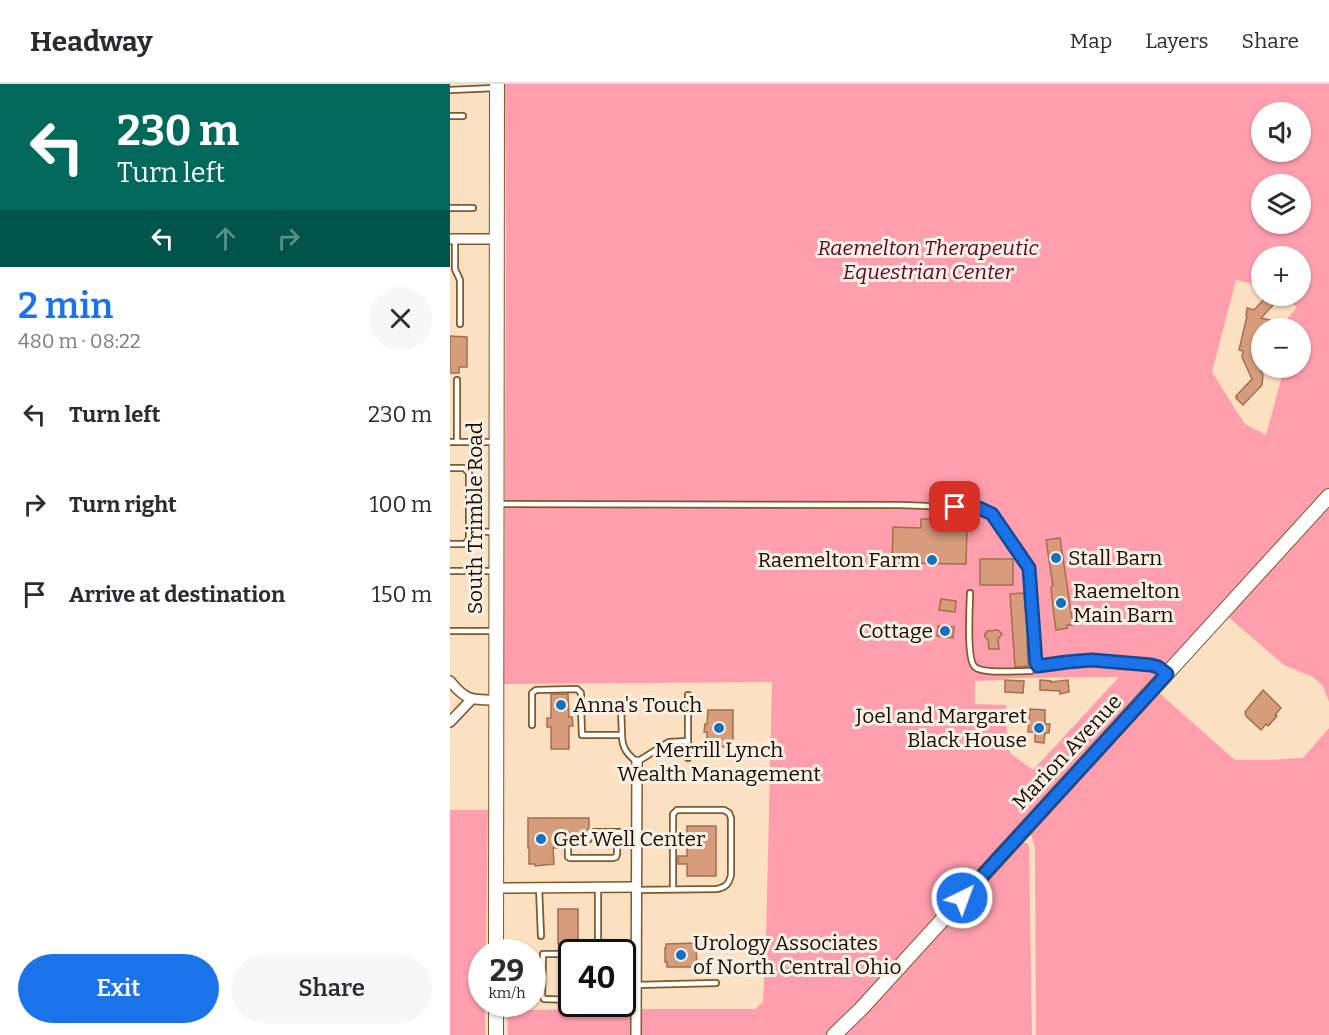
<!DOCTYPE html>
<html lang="en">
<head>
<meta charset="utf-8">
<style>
  :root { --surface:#fff; --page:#f7f7f7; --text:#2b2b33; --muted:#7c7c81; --line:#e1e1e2; --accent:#1a73e8 }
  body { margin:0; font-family:Bitter,serif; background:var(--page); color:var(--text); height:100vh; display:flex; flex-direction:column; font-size:22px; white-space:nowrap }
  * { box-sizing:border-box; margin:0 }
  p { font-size:20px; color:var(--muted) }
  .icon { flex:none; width:33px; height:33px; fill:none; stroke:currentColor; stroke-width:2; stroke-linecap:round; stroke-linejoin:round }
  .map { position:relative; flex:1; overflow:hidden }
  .panel { display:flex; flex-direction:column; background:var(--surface); width:450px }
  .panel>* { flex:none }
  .guide { background:#00695c; color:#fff; overflow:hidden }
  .controls { position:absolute; left:801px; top:18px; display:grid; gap:12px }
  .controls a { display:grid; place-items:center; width:60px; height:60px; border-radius:50%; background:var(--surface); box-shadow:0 2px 4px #0004; font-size:30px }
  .speed { position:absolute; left:18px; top:855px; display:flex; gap:12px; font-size:30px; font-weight:700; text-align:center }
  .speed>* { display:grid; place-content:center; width:78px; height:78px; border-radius:50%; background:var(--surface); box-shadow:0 2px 4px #0004; line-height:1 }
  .speed small { font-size:15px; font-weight:400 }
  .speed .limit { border:3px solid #111; border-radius:9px; background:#fff; color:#111 }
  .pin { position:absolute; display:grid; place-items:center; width:51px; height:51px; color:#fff; margin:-26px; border-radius:12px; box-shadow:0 3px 9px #0006 }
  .me { position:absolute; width:66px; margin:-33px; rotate:42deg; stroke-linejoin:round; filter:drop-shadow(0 0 4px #0008) }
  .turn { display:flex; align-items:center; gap:21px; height:126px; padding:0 18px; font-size:27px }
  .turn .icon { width:78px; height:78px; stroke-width:2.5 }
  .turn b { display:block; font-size:42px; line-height:51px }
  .lanes { display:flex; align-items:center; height:57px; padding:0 18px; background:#0003; justify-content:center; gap:30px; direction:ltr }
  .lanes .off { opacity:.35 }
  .round { display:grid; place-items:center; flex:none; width:63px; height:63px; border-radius:32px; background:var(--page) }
  .head { display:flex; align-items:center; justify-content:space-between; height:102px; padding:0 18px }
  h1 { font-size:36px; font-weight:600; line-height:45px; color:var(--accent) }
  .primary-button { display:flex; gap:12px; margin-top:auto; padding:12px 18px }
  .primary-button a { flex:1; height:69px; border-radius:36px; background:var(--accent); color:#fff; font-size:24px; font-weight:600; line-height:69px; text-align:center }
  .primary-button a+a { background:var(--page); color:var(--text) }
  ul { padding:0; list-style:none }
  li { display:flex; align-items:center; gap:18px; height:90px; padding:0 18px }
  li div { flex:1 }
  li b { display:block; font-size:22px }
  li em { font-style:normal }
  header { display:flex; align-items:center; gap:36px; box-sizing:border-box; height:84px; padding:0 30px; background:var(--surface); border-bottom:2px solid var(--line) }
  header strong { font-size:28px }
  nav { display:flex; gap:33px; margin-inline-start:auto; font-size:21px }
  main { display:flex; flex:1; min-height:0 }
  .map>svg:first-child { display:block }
  .green { fill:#ff9ead; fill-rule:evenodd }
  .building { fill:#d69c7c; stroke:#a46e4f; stroke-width:1.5 }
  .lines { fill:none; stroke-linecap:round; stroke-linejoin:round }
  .lane-casing { stroke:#805929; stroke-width:8 }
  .street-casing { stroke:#805929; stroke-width:12 }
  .secondary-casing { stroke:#805929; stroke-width:16 }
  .lane { stroke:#fff; stroke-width:4.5 }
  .street { stroke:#fff; stroke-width:9 }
  .secondary { stroke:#fff; stroke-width:14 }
  .route-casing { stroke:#114b97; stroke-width:15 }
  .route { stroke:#1a73e8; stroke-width:10 }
  .poi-dot { fill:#1371be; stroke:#f9f0e6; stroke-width:2 }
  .labels { text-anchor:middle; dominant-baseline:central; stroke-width:6; stroke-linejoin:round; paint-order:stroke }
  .park-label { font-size:21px; font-style:italic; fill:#5e0724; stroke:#f9f0e6 }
  .street-label { font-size:21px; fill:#1c0d00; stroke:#f9f0e6 }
  .poi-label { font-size:21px; fill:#1c0d00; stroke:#f9f0e6; text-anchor:start }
</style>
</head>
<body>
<header>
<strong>Headway</strong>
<nav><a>Map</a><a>Layers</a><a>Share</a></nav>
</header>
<main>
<section class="panel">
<div class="guide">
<div class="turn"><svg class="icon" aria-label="left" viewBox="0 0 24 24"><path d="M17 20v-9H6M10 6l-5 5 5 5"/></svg><div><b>230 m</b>Turn left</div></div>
<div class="lanes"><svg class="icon" aria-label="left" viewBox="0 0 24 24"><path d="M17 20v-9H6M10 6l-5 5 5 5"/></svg><svg class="icon off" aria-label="ahead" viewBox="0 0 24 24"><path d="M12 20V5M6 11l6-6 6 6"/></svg><svg class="icon off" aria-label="right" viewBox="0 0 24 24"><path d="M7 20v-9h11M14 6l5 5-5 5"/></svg></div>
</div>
<div class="head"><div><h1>2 min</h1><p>480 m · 08:22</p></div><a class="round"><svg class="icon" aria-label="close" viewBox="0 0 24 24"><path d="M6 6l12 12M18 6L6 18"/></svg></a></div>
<ul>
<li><svg class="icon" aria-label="left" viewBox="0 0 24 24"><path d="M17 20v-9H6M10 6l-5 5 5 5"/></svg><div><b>Turn left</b></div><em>230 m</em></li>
<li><svg class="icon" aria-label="right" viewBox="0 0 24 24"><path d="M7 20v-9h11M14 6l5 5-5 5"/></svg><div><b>Turn right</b></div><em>100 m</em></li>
<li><svg class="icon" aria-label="arrive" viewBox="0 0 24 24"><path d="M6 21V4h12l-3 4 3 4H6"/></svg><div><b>Arrive at destination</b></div><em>150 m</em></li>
</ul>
<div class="primary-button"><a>Exit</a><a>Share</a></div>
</section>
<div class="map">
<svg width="879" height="951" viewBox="0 0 879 951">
  <rect width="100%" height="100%" fill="#fbe0c2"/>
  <g class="green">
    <path d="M55,0H879V405L705,597L386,943L376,951H192V925H305L313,918L316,857L322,598L54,600L56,161ZM812,28H850V68H812ZM812,100H850V140H812ZM812,172H850V212H830L847,223L833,240L832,244H850V284H832L831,296L816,351L795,340L785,325L762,288L786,196L811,202ZM669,593L583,686L561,670L557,659L556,621L525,620V597L554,596L557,594Z"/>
    <polygon points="879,418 879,618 873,602 863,593 834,581 776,531"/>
    <polygon points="707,607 785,676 823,676 833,675 853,674 879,644 879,951 586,951 585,764 580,746"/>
    <polygon points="0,726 38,726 36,868 32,868 32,920 35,920 35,951 0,951"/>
    <polygon points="568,758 577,759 579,762 582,951 391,951"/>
    <polygon points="181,925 181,951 58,951 57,926"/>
  </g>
  <g class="building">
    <polygon points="817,212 826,218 811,234 820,236 818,244 812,244 804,273 813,291 812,301 793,321 786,314 787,313 786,312 802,295 792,273 793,267 789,266 797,232 796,231 797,224 804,226"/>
    <polygon points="0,252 17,253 17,283 9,283 9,289 0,289"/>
    <polygon points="471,435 488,435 488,443 517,444 516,480 442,479 443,443 471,444"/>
    <polygon points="610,454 623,541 617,541 617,544 606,546 603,524 601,503 603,502 596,456"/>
    <rect x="530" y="475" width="33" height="26"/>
    <polygon points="574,509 578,557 577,557 578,582 565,583 560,510"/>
    <polygon points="491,515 506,517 505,528 489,526"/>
    <polygon points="488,542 504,543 503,554 487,552"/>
    <polygon points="548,546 552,550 548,555 549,565 539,565 538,556 535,553 535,550 537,547"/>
    <polygon points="555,596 574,597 573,609 555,608"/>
    <polygon points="590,596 601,597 601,598 618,596 619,608 610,610 610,607 590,606"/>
    <polygon points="813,606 831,624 825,631 827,632 818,642 816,640 811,646 796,632 795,628"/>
    <polygon points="101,610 118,610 119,633 122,633 123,642 119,642 119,665 101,665 101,643 97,643 97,634 101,634"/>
    <polygon points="580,625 595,626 595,640 600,640 599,649 595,649 594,659 585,658 585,648 578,648"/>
    <polygon points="258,626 283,626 283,663 257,662 257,648 254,648 255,640 257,640"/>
    <polygon points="78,734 139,734 139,744 133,751 114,751 114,764 103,764 104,780 85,782 85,780 79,780 79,764 78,764"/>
    <polygon points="237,742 266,742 266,792 237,792 237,780 228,780 228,772 237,772"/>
    <rect x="108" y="825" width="20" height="35"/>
    <polygon points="246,859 247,883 217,883 217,878 215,878 215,864 216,864 216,860"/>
    <rect x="109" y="884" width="13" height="25"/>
  </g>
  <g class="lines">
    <g class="lane-casing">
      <g id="lane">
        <polyline points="0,6 45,4"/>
        <polyline points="0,32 13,32"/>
        <polyline points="0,124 23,124"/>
        <polyline points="5,155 5,185 10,196 10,240"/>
        <polyline points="0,358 45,358"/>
        <polyline points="7,358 7,296"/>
        <polyline points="0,384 14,384 19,389 19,455 15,460 0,460"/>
        <path d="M49,420L451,421L529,424L536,426L545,434L579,484L580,492L581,524L587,581L590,582C620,577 645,576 675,578C690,580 703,580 716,589"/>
        <polyline points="505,423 507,407"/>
        <polyline points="19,447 43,448"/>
        <polyline points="0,487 43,487"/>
        <path d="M520,509C520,521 516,576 525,583C533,590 564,587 576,587H581L588,582"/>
        <polyline points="0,547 43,547"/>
        <polyline points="238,611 238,674"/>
        <polyline points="82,641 82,609 86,606 127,605 131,609 131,624"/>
        <path d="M172,651L171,623L131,624L132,651H172C172,664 177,670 187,678L219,658L238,657"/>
        <polyline points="167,748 167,770 166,773 163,774 120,774 118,773 118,758 120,756 138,756 144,748 187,748"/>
        <polyline points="89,803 91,852"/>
        <path d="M186,806L267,805C276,803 279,800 281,791V734L279,729L274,726H227L223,730V806"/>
        <polyline points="148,868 148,803"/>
        <polyline points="122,870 93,870 92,912 94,915 122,916"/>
        <polyline points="186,901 266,899"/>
        <polyline points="172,916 186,917"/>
      </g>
    </g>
    <g class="street-casing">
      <g id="street">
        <polyline points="0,155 47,155"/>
        <path d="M0,597C16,617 22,616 46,616"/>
        <polyline points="0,638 21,616"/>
        <polyline points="46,804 186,803"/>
        <polyline points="186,951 187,678"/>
      </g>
    </g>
    <g class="secondary-casing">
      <g id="secondary">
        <polyline points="46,868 47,0"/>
        <polyline points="46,920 46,951"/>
        <polyline points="384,951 411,925 879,412"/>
      </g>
    </g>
    <use href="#lane" class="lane"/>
    <use href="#street" class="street"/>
    <use href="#secondary" class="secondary"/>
  </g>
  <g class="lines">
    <g class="route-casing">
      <polyline id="route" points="505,423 529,424 542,430 579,484 586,579 588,582 617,578 642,576 701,581 708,583 717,590 512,814"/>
    </g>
    <use href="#route" class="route"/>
  </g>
  <g class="poi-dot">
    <circle cx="606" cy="474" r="6"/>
    <circle cx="482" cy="476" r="6"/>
    <circle cx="611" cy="519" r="6"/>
    <circle cx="495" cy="547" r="6"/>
    <circle cx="111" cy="621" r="6"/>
    <circle cx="269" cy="644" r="6"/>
    <circle cx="589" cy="644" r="6"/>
    <circle cx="91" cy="755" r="6"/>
    <circle cx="231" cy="871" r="6"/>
  </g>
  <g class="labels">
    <g class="park-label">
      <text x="478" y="164">Raemelton Therapeutic<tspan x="478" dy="24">Equestrian Center</tspan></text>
    </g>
    <g class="street-label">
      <text transform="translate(25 434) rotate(-90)">South Trimble Road</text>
      <text transform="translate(617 668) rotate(-47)">Marion Avenue</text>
    </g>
    <g class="poi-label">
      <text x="618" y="474">Stall Barn</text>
      <text x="470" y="476" text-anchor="end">Raemelton Farm</text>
      <text x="623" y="507">Raemelton<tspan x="623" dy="24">Main Barn</tspan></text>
      <text x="483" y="547" text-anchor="end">Cottage</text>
      <text x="123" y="621">Anna's Touch</text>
      <text x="577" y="632" text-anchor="end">Joel and Margaret<tspan x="577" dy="24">Black House</tspan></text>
      <text x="269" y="666" text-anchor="middle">Merrill Lynch<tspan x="269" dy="24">Wealth Management</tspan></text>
      <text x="103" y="755">Get Well Center</text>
      <text x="243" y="859">Urology Associates<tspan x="243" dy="24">of North Central Ohio</tspan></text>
    </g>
  </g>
</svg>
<div class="controls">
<a><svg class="icon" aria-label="sound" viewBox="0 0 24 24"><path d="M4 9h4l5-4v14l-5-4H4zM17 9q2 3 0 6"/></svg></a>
<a><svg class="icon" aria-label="layers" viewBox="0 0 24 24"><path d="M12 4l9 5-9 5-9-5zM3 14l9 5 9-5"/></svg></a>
<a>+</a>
<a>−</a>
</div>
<div class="speed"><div>29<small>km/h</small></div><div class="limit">40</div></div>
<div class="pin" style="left:505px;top:423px;background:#d93025"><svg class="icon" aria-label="arrive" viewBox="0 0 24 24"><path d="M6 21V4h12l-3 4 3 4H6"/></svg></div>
<svg class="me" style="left:512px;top:814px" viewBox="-20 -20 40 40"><circle r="17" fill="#1a73e8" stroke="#fff" stroke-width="3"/><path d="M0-11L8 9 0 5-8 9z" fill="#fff"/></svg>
</div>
</main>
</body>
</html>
